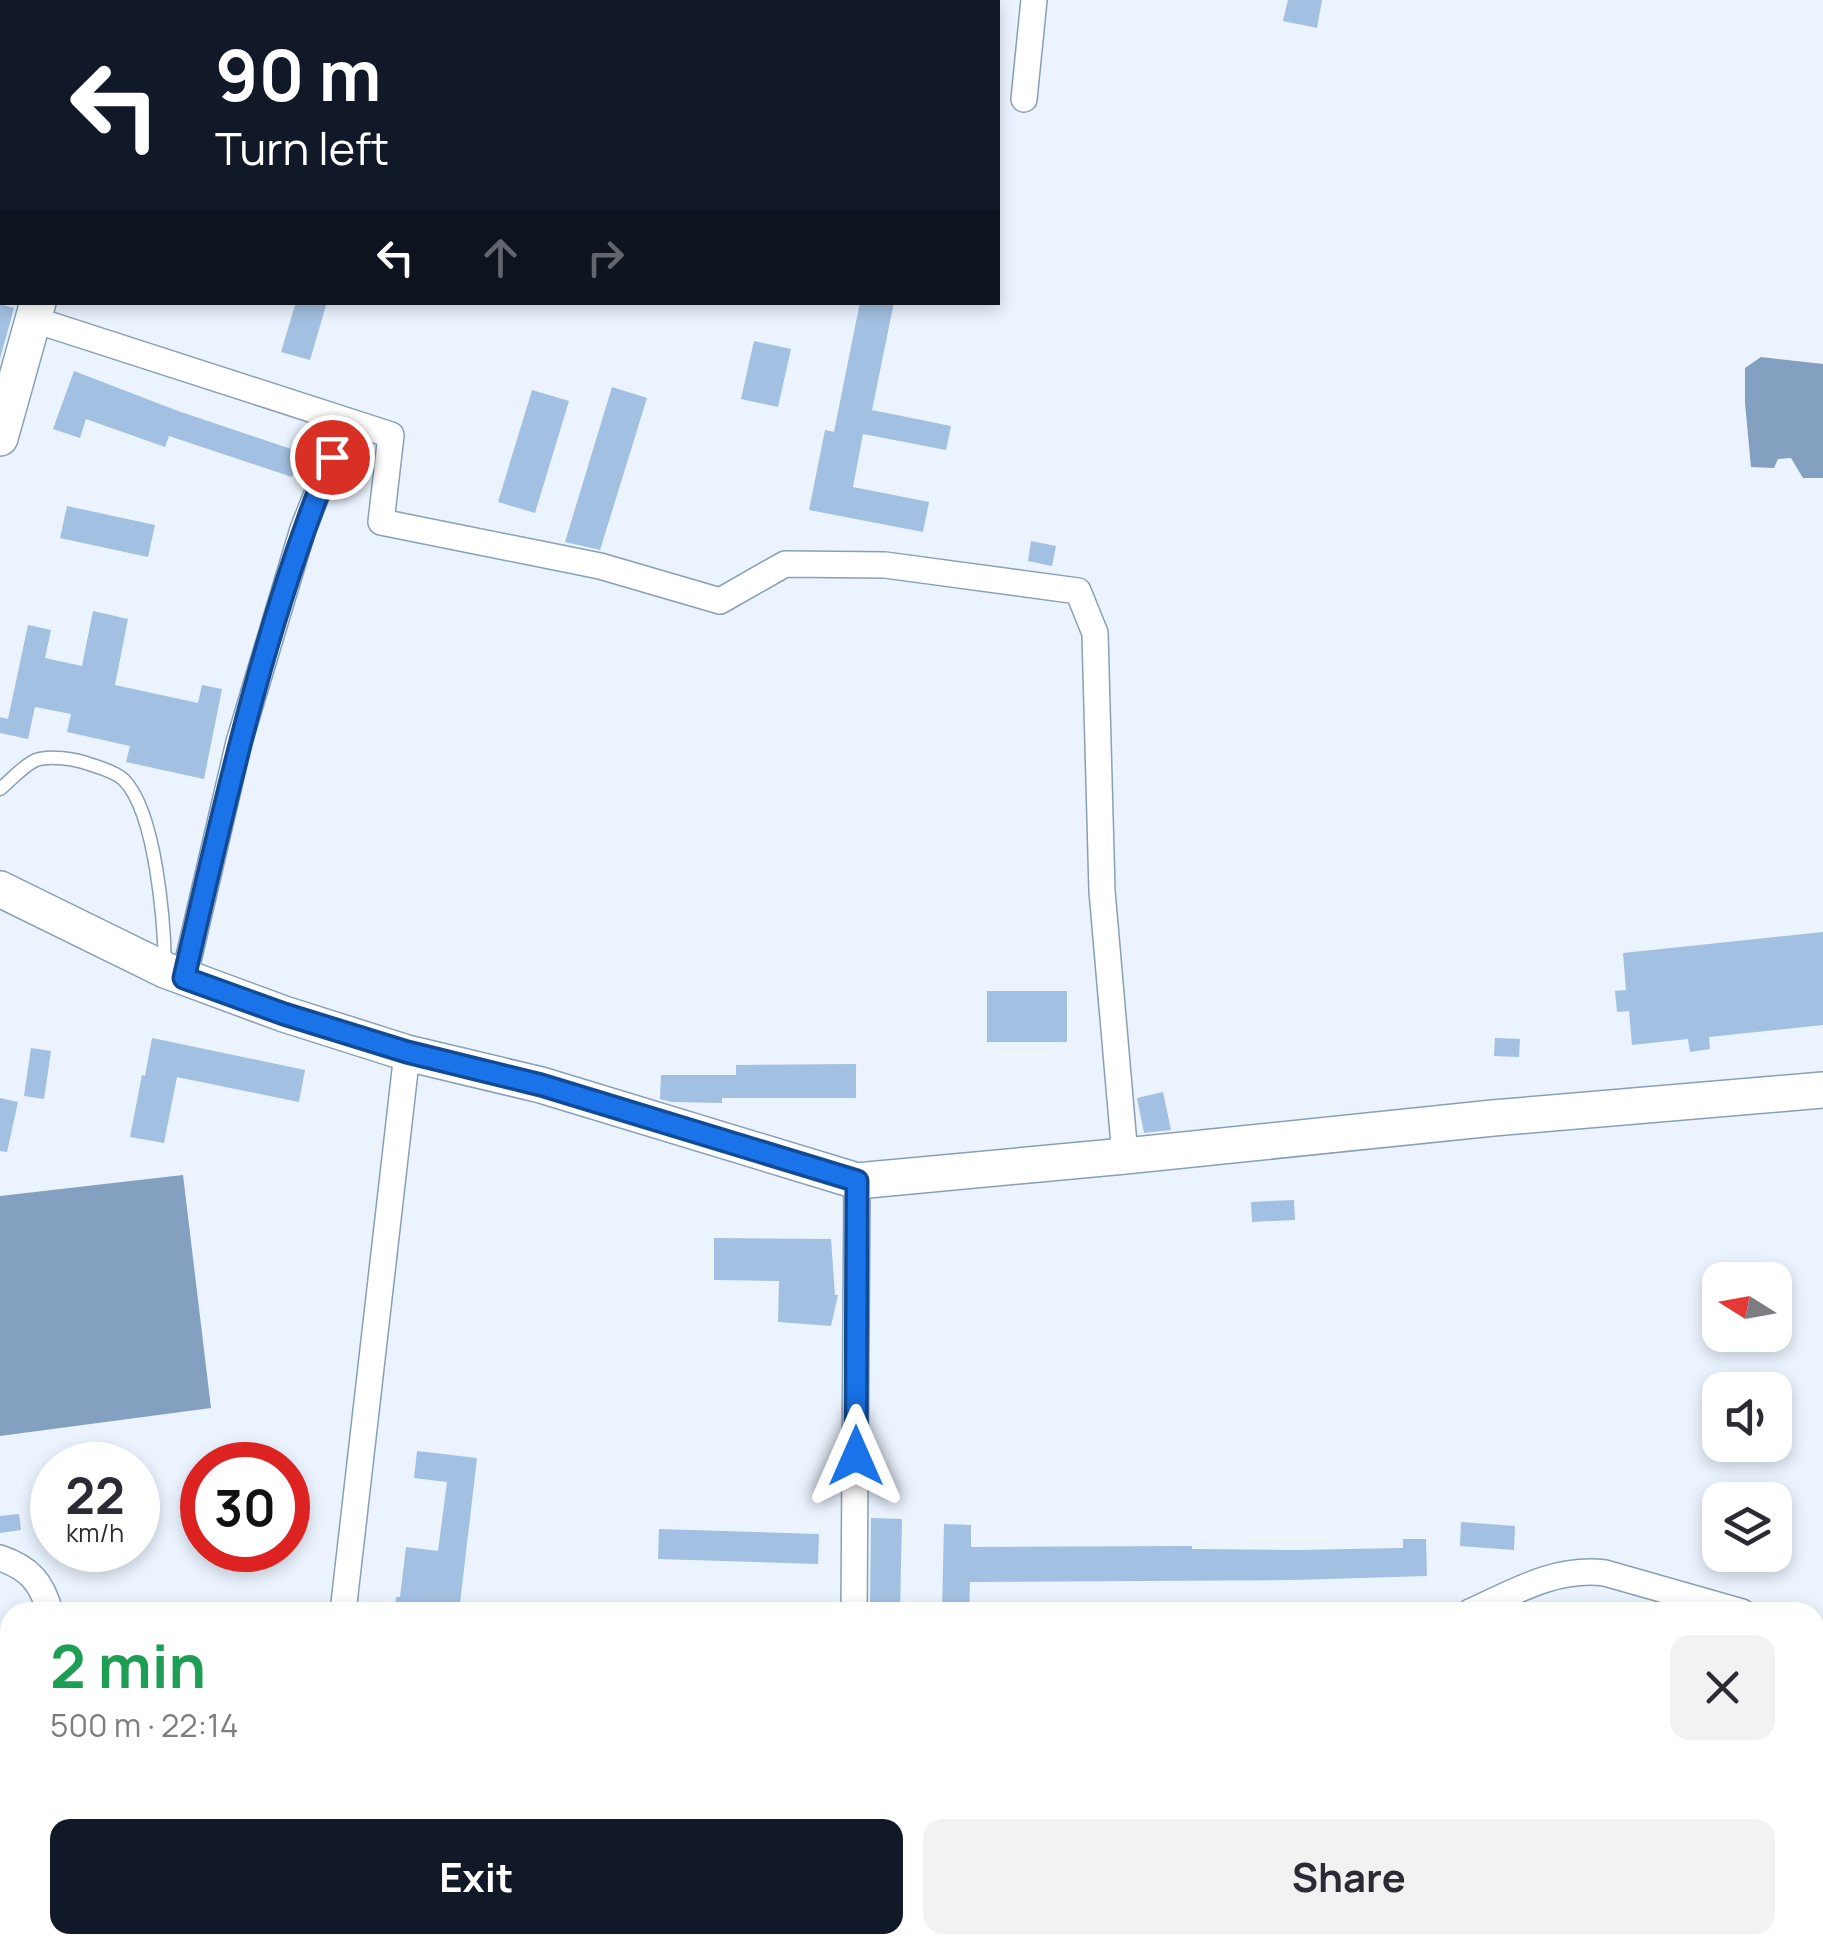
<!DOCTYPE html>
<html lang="en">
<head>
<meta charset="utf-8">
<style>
  :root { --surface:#fff; --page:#f2f2f3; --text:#2b2b33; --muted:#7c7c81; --accent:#111827 }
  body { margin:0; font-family:Manrope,sans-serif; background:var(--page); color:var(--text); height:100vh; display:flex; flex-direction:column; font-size:38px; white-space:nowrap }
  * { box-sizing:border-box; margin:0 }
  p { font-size:32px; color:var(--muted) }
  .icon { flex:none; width:55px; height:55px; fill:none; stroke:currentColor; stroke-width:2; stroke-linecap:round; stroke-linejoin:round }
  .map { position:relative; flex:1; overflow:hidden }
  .side { position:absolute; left:0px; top:1602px; width:1825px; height:352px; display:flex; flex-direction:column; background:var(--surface); border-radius:30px 30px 0 0; box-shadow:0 5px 15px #0003 }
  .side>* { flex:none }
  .hud { position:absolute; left:0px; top:0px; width:1000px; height:305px; box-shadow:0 5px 15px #0003; background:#111827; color:#fff; overflow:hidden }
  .needle { width:65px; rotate:281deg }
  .tools { position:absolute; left:1702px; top:1262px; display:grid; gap:20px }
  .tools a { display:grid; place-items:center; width:90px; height:90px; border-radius:20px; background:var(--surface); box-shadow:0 5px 15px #0003; font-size:50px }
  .speed { position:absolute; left:30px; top:1442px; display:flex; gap:20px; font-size:50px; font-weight:700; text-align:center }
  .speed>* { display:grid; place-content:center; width:130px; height:130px; border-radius:50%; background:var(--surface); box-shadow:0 5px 15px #0003; line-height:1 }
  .speed small { font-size:25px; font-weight:400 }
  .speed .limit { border:15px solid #d22; background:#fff; color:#111 }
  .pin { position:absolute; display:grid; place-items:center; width:85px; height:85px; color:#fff; margin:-42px; border:5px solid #fff; border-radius:50%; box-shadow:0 2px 10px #0007 }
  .me { position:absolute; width:110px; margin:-55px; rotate:0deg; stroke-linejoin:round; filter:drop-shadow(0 0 8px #0008) }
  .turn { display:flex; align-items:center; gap:35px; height:210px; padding:0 50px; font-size:45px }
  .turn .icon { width:130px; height:130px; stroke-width:2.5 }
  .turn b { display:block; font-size:70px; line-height:85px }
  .lanes { display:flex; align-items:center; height:95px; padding:0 50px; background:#0003; justify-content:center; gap:50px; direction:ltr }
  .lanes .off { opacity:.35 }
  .round { display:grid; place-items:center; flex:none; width:105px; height:105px; border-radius:20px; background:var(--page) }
  .overview { display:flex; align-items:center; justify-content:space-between; height:170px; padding:0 50px }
  h1 { font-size:60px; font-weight:700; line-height:75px; color:#1e9e55 }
  .button { display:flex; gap:20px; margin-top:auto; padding:20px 50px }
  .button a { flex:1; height:115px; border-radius:20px; background:var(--accent); color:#fff; font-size:40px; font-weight:700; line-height:115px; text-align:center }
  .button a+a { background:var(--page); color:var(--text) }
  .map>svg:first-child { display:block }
  .water { fill:#83a0c0 }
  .building { fill:#a2c0e1 }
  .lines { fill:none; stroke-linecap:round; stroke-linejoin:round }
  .lane-casing { stroke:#889fb7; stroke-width:15 }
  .street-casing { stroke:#889fb7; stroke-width:28 }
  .secondary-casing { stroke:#889fb7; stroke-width:38 }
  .lane { stroke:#fff; stroke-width:12 }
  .street { stroke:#fff; stroke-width:25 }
  .secondary { stroke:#fff; stroke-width:35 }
  .route-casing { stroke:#114b97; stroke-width:25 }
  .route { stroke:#1a73e8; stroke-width:18 }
</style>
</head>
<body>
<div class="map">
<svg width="1823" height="1954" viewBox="0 0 1823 1954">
  <rect width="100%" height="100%" fill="#eaf3fe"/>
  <g class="water">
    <polygon points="1761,357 1823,364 1823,478 1803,478 1791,458 1778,459 1774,468 1751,467 1745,403 1745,368"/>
    <polygon points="183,1175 211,1408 0,1436 0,1196"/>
  </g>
  <g class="building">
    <polygon points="1288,0 1322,0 1317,28 1283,21"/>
    <polygon points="296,302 327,302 310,360 281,352"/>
    <polygon points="860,302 894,302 872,410 951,426 946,450 863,434 853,487 929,502 923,532 809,510 825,430 834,432"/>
    <polygon points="0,304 14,308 0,359"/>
    <polygon points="754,341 791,349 778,407 741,399"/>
    <polygon points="74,371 178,411 300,452 292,477 169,436 165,447 86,419 80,438 53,429"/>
    <polygon points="612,387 647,398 600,550 565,542"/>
    <polygon points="532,390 569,401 535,513 498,502"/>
    <polygon points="67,506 155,525 148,557 60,538"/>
    <polygon points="1031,541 1056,546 1052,566 1028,561"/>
    <polygon points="93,611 128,619 115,685 198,703 202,685 222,689 204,779 126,762 130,746 67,732 71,714 35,707 28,739 0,733 0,717 8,719 28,625 51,630 45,658 82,666"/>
    <polygon points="1823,932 1823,1025 1709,1037 1710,1049 1690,1052 1688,1039 1632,1045 1629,1011 1617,1012 1615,991 1626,990 1623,953"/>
    <rect x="987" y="991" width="80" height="51"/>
    <polygon points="152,1038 305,1070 299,1102 177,1077 164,1143 130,1137 142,1075 145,1076"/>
    <polygon points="1495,1038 1520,1039 1519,1057 1494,1056"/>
    <polygon points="31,1048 51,1051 44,1099 24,1096"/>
    <polygon points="856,1064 856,1098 722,1098 722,1103 671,1102 660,1099 661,1075 736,1075 736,1065"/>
    <polygon points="1163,1092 1171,1130 1144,1133 1137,1098"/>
    <polygon points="0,1098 18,1102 7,1152 0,1151"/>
    <polygon points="1294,1200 1295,1220 1252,1222 1251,1202"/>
    <polygon points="714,1238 831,1239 835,1295 838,1295 831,1326 778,1322 779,1281 714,1280"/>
    <polygon points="417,1451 477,1458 459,1612 395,1612 396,1597 400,1597 406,1547 438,1551 447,1482 414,1478"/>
    <polygon points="19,1514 21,1530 0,1533 0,1516"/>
    <polygon points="871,1518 902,1519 900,1612 870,1612"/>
    <polygon points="1461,1522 1515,1526 1514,1550 1460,1546"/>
    <polygon points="944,1524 971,1525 971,1547 1192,1546 1192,1549 1297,1550 1403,1548 1403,1539 1426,1539 1427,1576 1294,1580 970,1582 969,1612 942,1612"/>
    <polygon points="659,1529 819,1534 818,1564 658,1559"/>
  </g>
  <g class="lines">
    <g class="lane-casing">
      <path id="lane" d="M0,789C11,780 24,765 36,760C50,755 75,759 89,764C99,767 117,773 124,780C156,813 164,921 165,966"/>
    </g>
    <g class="street-casing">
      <g id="street">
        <polyline points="1024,99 1034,0"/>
        <polyline points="32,319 391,435 381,522 600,566 720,601 785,564 885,565 1078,591 1095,633 1102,891 1125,1156"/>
        <polyline points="184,978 239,742 303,529 346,421"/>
        <path d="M0,1558C30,1568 42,1583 50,1612"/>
        <polyline points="343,1612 407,1053"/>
        <polyline points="854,1612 857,1181"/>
        <path d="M1470,1612C1514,1592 1555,1567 1605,1573L1742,1612"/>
        <polyline points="1815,1634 1823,1636"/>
        <polyline points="0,1702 10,1702"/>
      </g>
    </g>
    <g class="secondary-casing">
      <g id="secondary">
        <polyline points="143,2 144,0"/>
        <polyline points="0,438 38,302"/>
        <polyline points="0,889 165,970 284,1014 407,1053 541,1085 857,1181 1125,1156 1493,1118 1823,1090"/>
      </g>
    </g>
    <use href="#lane" class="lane"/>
    <use href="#street" class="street"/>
    <use href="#secondary" class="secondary"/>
  </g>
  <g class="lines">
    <g class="route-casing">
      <path id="route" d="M332,457C264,625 225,802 184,978L284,1014L407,1052L541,1085L857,1181L856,1456"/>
    </g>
    <use href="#route" class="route"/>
  </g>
</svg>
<div class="tools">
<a><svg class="needle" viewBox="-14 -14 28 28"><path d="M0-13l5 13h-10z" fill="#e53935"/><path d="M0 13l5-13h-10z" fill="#7c7c81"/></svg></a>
<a><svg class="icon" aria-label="sound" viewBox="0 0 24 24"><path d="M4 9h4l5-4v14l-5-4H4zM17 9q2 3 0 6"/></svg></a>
<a><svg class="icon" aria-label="layers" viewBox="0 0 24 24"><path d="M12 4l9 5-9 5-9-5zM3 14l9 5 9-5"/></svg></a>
</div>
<div class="speed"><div>22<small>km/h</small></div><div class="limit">30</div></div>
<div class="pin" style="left:332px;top:457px;background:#d93025"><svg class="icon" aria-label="arrive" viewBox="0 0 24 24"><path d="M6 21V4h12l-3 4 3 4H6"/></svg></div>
<svg class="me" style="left:856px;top:1456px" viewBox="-20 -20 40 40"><path d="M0-17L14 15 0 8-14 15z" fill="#1a73e8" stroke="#fff" stroke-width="4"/></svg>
<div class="hud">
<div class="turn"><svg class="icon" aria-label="left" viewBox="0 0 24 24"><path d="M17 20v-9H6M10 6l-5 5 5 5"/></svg><div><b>90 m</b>Turn left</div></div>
<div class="lanes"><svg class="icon" aria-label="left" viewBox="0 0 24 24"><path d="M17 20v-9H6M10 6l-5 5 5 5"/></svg><svg class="icon off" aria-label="ahead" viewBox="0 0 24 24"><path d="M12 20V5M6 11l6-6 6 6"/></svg><svg class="icon off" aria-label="right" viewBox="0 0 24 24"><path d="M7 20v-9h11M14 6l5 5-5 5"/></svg></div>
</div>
<section class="side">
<div class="overview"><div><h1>2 min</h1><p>500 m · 22:14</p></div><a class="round"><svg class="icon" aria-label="close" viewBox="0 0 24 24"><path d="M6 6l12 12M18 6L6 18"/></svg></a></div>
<div class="button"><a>Exit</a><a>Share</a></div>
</section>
</div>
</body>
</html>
